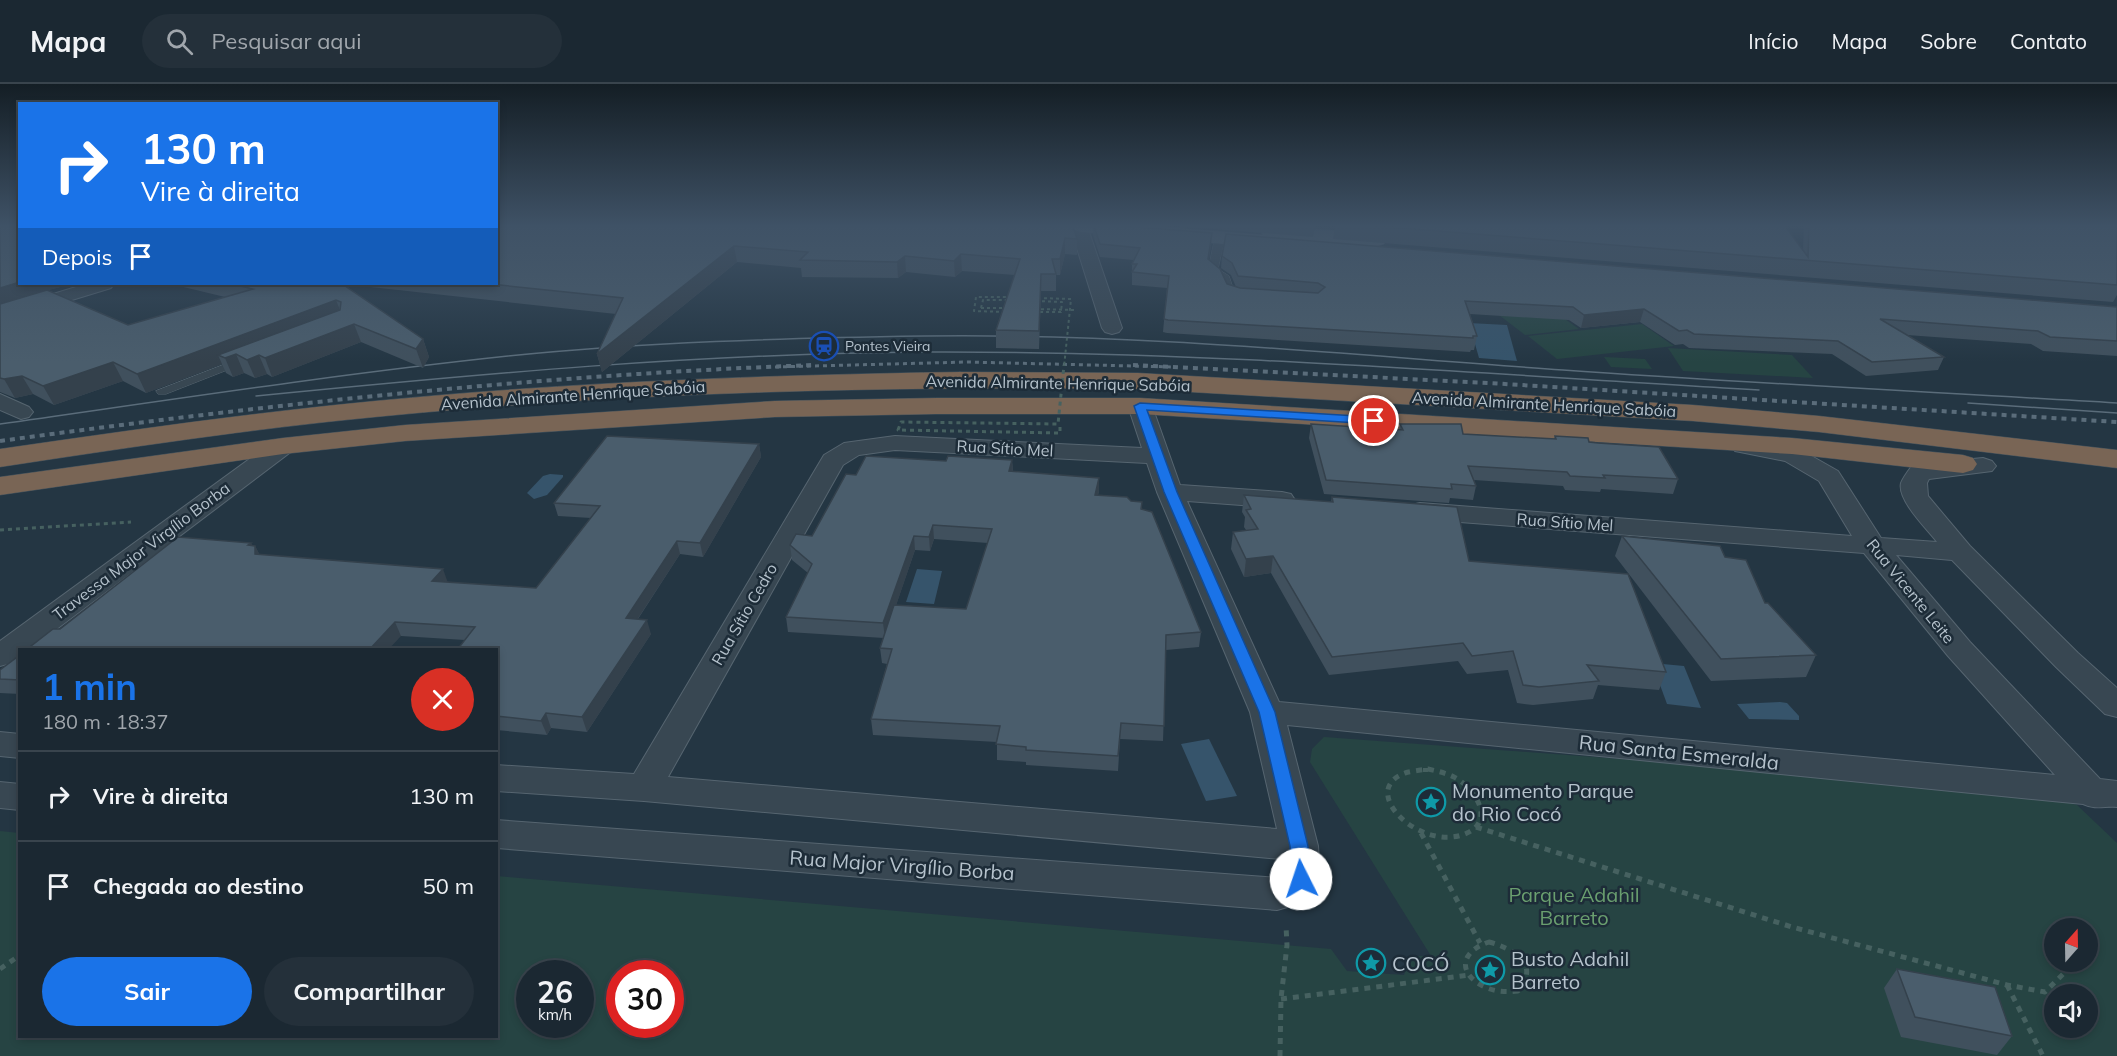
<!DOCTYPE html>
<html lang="pt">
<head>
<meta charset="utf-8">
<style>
  :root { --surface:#1b2832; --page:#24303a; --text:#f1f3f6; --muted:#a0a6ac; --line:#39444d; --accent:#1a73e8 }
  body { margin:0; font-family:Mulish,sans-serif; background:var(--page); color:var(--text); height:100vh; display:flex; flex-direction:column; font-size:22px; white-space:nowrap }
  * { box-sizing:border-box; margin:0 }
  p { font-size:20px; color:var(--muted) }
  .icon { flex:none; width:33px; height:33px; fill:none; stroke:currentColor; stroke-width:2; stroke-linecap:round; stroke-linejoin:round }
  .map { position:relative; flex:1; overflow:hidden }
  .details { position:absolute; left:18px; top:564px; width:480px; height:390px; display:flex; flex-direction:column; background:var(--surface); border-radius:0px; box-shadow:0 3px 9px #0003,0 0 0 2px var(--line) }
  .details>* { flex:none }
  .hud { position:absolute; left:18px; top:18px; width:480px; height:183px; border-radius:0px; box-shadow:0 3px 9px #0003,0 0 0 2px var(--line); background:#1a73e8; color:#fff; overflow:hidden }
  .needle { width:39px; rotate:20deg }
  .tools { position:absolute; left:2044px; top:834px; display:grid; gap:12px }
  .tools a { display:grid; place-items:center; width:54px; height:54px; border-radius:50%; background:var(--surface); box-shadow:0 3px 9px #0003,0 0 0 2px var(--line); font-size:30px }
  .speed { position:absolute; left:516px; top:876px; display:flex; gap:12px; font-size:30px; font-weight:700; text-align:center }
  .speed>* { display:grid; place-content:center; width:78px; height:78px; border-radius:50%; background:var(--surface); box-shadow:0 3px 9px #0003,0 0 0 2px var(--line); line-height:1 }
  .speed small { font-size:15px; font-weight:400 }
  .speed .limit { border:9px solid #d22; background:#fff; color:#111 }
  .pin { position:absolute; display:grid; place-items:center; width:51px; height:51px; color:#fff; margin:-26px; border:3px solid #fff; border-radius:50%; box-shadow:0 2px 6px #0007 }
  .me { position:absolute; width:66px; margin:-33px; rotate:356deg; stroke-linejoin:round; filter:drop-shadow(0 0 4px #0008) }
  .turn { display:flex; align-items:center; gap:21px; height:126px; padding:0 24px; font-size:27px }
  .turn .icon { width:78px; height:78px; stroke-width:2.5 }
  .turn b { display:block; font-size:42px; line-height:51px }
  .then { display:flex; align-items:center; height:57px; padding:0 24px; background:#0003; gap:12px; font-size:22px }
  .round { display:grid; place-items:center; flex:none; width:63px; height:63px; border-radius:32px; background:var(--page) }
  .headline { display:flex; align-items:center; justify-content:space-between; height:102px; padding:0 24px }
  h1 { font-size:36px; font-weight:700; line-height:45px; color:var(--accent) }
  .action { display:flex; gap:12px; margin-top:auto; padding:12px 24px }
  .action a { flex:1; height:69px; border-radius:36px; background:var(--accent); color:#fff; font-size:24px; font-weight:700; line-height:69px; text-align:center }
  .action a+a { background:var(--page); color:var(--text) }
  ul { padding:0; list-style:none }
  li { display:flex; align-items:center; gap:18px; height:90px; padding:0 24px; border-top:2px solid var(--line) }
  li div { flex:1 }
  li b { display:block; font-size:22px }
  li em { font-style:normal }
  header { display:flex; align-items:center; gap:36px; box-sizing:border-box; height:84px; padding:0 30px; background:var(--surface); border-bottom:2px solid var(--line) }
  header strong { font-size:28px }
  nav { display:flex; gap:33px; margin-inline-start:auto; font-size:21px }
  .search { width:420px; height:54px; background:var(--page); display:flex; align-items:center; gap:15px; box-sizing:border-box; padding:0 21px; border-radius:33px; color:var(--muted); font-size:22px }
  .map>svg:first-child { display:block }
  .green { fill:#264443; fill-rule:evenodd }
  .water { fill:#36546b }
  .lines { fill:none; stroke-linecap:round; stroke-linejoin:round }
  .lane-casing { stroke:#566570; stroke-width:1 }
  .street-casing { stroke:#566570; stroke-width:2 }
  .primary-casing { stroke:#45535f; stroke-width:1 }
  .highway-casing { stroke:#43525d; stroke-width:1 }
  .path-far3 { stroke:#466160; stroke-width:2; stroke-dasharray:3 3; stroke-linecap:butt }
  .path-far2 { stroke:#466160; stroke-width:3; stroke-dasharray:4 4; stroke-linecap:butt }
  .path-far1 { stroke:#466160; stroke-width:4; stroke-dasharray:5 5; stroke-linecap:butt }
  .path { stroke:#466160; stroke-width:5; stroke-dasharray:6 6; stroke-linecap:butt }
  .lane { fill:#384752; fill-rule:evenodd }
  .street { fill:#384752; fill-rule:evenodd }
  .primary { fill:#566672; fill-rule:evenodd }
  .highway { fill:#796555; fill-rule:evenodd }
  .tram { stroke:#5a6c7a; stroke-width:1.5 }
  .rail-far1 { stroke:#5a6c7a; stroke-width:3; stroke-dasharray:4 4; stroke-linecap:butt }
  .rail { stroke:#5a6c7a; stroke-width:4; stroke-dasharray:5 5; stroke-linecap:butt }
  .path-bridge-far1 { stroke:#466160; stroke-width:2; stroke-dasharray:3 3; stroke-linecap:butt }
  .path-bridge { stroke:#466160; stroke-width:3; stroke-dasharray:4 4; stroke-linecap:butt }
  .wall { fill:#40505d; fill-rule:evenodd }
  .shaded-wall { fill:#34414c }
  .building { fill:#4a5d6c; stroke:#34414c; stroke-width:1.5 }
  .route { fill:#1a73e8; stroke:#114b97; stroke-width:1.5 }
  .labels { text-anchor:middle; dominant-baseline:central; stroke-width:5; stroke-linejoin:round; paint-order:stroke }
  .far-poi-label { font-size:14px; fill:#b5c2cc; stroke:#1d2c38; text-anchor:start }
  .street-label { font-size:16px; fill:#b5c2cc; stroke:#1d2c38 }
  .near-street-label { font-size:20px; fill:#b5c2cc; stroke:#1d2c38 }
  .near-poi-label { font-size:20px; fill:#b5c2cc; stroke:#1d2c38; text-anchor:start }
  .near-park-label { font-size:20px; fill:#6a9f6f; stroke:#1d2c38 }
</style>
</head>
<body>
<header>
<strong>Mapa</strong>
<div class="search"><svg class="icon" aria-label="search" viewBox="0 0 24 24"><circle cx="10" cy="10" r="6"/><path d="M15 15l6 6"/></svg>Pesquisar aqui</div>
<nav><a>Início</a><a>Mapa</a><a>Sobre</a><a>Contato</a></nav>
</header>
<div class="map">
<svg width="2117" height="972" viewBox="0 0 2117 972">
  <rect width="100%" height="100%" fill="#243643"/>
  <g class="green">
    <polygon points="1506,193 1579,245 1525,251 1456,198"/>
    <polygon points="1642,240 1674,262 1557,275 1528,252"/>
    <polygon points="1668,264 1792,271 1813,294 1683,287"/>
    <polygon points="1604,273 1645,275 1652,285 1611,283"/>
    <path d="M1324,653L2011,704L2077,721L2117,759V972H0V747L19,749L20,952H496L497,792L1331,865L1347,887L1404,891L1410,872H1431L1310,678L1312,665ZM2055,844H2088V878H2055ZM530,890H580V940H530ZM620,890H670V940H620ZM2055,910H2088V944H2055Z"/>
  </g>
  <g class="water">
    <polygon points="1469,239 1507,241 1517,277 1479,274"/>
    <polygon points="550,390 563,391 563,393 547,411 534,415 527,409 543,392"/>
    <polygon points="917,485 942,487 934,520 906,518"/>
    <polygon points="1652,579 1684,582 1701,624 1667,620"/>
    <polygon points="1780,618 1787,619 1799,632 1799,636 1749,635 1737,620"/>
    <polygon points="1209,655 1237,712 1206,717 1181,660"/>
  </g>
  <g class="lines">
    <g class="lane-casing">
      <g id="lane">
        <path d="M1220,150L1225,153L1218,185L1229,192L1233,204L1241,210L1240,212C1223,214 1226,203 1220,195C1217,192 1211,189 1208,186L1215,153Z"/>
        <polygon points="241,274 245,275 245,279 166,310 158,310 156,307"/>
      </g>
    </g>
    <g class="street-casing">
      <g id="street">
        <polygon points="1070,142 1087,142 1122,244 1119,248 1112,250 1105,248 1102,244"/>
        <polygon points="86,200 114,200 111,204 0,238 0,226"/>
        <polygon points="0,310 29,323 33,328 29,333 21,335 0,326"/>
        <path d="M1140,315L1148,317L1152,322L1180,401L1282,408L1291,410L1295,416L1291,422L1282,424L1187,417L1279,618L2055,691L1948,572L1864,469L1420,435L1411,433L1407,427L1411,421L1420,419L1852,452L1819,397L1785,377L1735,367L1732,362L1735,357L1744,355L1801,366L1838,387L1881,454L1937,458C1927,445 1897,416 1901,399C1903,394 1908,387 1911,383L1920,380L1983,374L1992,377L1996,382L1992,387L1929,395L1927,399L1928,412L1970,462L2078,569L2117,604V633L2105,630L2056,583L1952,476L1896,471L1970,558L2100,695L2117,697V723C2104,722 2096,726 2083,720L1287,641L1318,762L1320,795L1305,818L1277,826L496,764V736L1279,794L1281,791V775L644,717L496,707V681L634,690L824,371L844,359L895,352L1142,364L1128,322L1132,317ZM895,366L1147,379L1157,408L1250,628L1277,745L668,693L843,381L859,371Z"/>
        <polygon points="283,355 292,357 295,362 292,367 29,566 20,566 20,573 11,579 0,582 0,557 274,357"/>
        <polygon points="0,648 20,650 20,674 0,672"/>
        <polygon points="0,698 20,700 20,726 0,724"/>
      </g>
    </g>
    <g class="primary-casing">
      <polygon id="primary" points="1071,142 1151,142 1263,151 1260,147 1263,143 1281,142 1377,150 1384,152 1387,156 1384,160 1377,162 1278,154 1281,158 1278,162 1271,164 1081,148 1074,146"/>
    </g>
    <g class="highway-casing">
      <g id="highway">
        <path d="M960,288L1138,289L1693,321L1819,332L2117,366V384L1819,348L1693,337L1138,305C884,302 629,308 375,333C250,345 125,364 0,383V365C125,347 249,329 375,317C569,298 765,291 960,288Z"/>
        <polygon points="936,314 1140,314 1792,354 1963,371 1973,374 1977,380 1973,386 1963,389 1792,370 1140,330 936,330 775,333 405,357 283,370 0,411 0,393 283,354 405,341 775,317"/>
      </g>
    </g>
    <g class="path-far3">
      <polyline points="981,224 1007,224"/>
      <polyline points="1035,225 1076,226"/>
    </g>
    <polyline class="path-far2" points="0,446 131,438"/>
    <polyline class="path-far1" points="1423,686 1433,686"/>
    <g class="path">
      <path d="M1428,685C1437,687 1446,689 1454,693C1474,703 1496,736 1467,749C1422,770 1356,707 1405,689C1412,687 1421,686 1428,685Z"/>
      <polyline points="1476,743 1792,843 2007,901 2045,908 2075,878"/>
      <polyline points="1421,749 1480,859"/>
      <path d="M1489,858C1514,865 1541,880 1518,907C1508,908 1499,908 1490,905C1459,894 1456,869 1489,858Z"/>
      <polyline points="2088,865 2095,857"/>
      <polyline points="0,885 20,871"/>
      <polyline points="2007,901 2043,972"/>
      <polyline points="1281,915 1470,891"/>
      <polyline points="1280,972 1281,915 1287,861 1286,842"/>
    </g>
    <use href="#lane" class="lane"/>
    <use href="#street" class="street"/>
    <use href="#primary" class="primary"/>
    <use href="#highway" class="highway"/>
    <g class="tram">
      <path d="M256,312C479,290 703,269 928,268C1205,267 1482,290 1759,306"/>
      <polyline points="1968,319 2117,329"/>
      <path d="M0,340C169,316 338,290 508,272C646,258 785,254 924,252C1138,249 1350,271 1563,286C1747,299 1932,308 2117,319"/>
    </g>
    <polyline class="rail-far1" points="775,283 967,278 1175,283"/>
    <g class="rail">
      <polyline points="1133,281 1489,299 2117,338"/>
      <path d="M0,357C271,320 541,291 814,281"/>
    </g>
    <g class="path-bridge-far1">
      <polyline points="1038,214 1071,215 1064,283"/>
      <polyline points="1036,217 1062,218 1061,228 1037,228"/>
      <polyline points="981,224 983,216 1010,216"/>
      <polyline points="1005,228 974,227 976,213 1012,213"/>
    </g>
    <polyline class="path-bridge" points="1060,343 1060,349 898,346 901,338 1058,340 1064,281"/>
  </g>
  <g class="wall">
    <polygon points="0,142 20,200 72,200 48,206 128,241 225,213 171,200 496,200 496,142 1073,142 1077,155 1077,171 1065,170 1060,191 1056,191 1056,207 1041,207 1039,265 996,264 996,246 1015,191 962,187 955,193 906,188 898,194 802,193 801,184 737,178 602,288 597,270 616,230 343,200 423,255 429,273 423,284 361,258 272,293 267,290 255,294 244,289 233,293 226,289 222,280 146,309 123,297 54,321 33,310 15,314 0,308"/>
    <polygon points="1093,142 1123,142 1211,161 1209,176 1227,200 1236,203 1231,191 1221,184 1222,172 2117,223 2117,272 2043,267 2031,260 1907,251 1944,273 1938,286 1866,292 1832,270 1689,264 1683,260 1675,261 1640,238 1581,244 1569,236 1470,230 1477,252 1474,266 1471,266 1470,268 1167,249 1163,248 1167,204 1132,201 1132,180 1134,176 1100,173 1093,151"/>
    <polygon points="1179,142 1315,142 1313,153"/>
    <polygon points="1335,142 1785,142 1803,166 1804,142 2117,142 2117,211 2113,218 1333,155"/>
    <polygon points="1311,340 1399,346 1400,340 1463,350 1554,355 1555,352 1589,358 1678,395 1673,410 1601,405 1600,408 1565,406 1563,402 1474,396 1476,402 1473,416 1450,414 1449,419 1324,410 1309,354"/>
    <polygon points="759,360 761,373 703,473 680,470 638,535 651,550 587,648 551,644 547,651 496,646 496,566 465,556 401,552 60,545 251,459 252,462 255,462 259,470 447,498 536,504 591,434 558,432 554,419"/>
    <path d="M1012,376L1013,387L1099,407L1098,411L1131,417L1142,418V425L1201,548L1199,563L1166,566L1163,657L1120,655L1118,687L1026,681V678L997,676V658L873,651L871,635L887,580L882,579L880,564L884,554L788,548L786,533L808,489L792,476L790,461L812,452L856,391L946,377ZM934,455L988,459L966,525L896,521L915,466L930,467Z"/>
    <polygon points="1244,411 1331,418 1332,413 1469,477 1666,588 1659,606 1598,601 1593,615 1533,621 1517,619 1508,586 1467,590 1458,577 1329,591 1271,489 1244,493 1231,465 1233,448 1246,446 1244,443 1245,433 1242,428"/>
    <polygon points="1622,452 1725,473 1765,519 1816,571 1806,593 1711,597 1615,472"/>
    <polygon points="20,571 20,610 0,609 0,586"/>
    <polygon points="1897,885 2012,952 1997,971 1901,953 1884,904"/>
  </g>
  <g class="shaded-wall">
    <polygon points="1065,154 1065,170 1060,191 1060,175"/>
    <polygon points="734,162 737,178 602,288 597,270"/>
    <polygon points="961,170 962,187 955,193 954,177"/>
    <polygon points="905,172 906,188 898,194 897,178"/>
    <polygon points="20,198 20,200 72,200 33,210 0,224 0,204"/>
    <polygon points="336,216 343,234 236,270 244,289 233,293 225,274 218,271 222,280 146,309 137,290"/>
    <polygon points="1644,225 1640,238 1581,244 1584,231"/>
    <polygon points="354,240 361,258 272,293 265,274"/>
    <polygon points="423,255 429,273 423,284 416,265"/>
    <polygon points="259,271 267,290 255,294 247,276"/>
    <polygon points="113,278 123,297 54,321 43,302"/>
    <polygon points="22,292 33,310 15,314 4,295"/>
    <polygon points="759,360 761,373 703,473 700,459"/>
    <polygon points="1012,376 1013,389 1009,387"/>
    <polygon points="1099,394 1099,407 1095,425 1095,411"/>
    <polygon points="933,441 934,455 930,467 929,453"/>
    <polygon points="914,452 915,466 885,554 883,539"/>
    <polygon points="677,457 680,470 629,548 626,534"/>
    <polygon points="251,459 255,468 255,462 262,475 261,484 248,461"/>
    <polygon points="1273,472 1271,489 1244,493 1246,475"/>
    <polygon points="443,485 448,499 432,497"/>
    <polygon points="647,536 651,550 587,648 582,633"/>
    <polygon points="395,538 401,552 388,566 369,566"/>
    <polygon points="546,629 551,644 547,651 541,637"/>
  </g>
  <g class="building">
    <polygon points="0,142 20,142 20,198 0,204"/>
    <polygon points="496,142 1073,142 1077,155 1065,154 1060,175 1052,175 1056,190 1041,190 1039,247 996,246 1020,175 961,170 954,177 905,172 897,178 800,176 808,168 734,162 597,270 623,214 490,200 496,200"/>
    <polygon points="1094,142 1123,142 1212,149 1208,175 1220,185 1227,200 1240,204 1318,209 1325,203 1318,199 1238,192 1232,179 1222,172 1226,150 2117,223 2117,257 2050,253 2038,247 1880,235 1944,273 1872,278 1838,257 1694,250 1687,246 1679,247 1644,225 1584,231 1573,223 1465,217 1477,252 1473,252 1473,254 1168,236 1164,235 1169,192 1132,188 1137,180 1132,180 1140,164 1100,160"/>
    <polygon points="1374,142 1785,142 1808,173 1809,142 2117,142 2117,201"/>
    <polygon points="232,200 342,200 423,255 416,265 354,240 265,274 259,271 247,276 236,270 225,274 218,271 340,226 341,218 336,216 137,290 113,278 43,302 22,292 4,295 0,294 0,220 47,206 128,241 253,205"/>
    <polygon points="1311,340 1403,346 1400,340 1461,340 1463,350 1556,355 1555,352 1588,354 1589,358 1598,359 1659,363 1678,395 1603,391 1605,394 1570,392 1567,388 1468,382 1476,402 1451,400 1452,405 1326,396"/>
    <polygon points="607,352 759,360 700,459 677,457 626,534 647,536 582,633 546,629 541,637 496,632 496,566 457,566 475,543 395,538 369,566 26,566 53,545 60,545 178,453 251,459 248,461 255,462 255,470 443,485 432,497 536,504 600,422 554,419"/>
    <polygon points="866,372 946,377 948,372 1012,376 1009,387 1099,394 1095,411 1127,413 1131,417 1142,418 1141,425 1152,428 1201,548 1166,551 1164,642 1121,639 1118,672 1026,666 1026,663 996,660 1000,642 871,635 892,565 880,564 894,521 966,525 992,445 933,441 929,453 914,452 883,539 786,533 812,480 790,461 796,450 812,452 846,390 856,391"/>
    <polygon points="1244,411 1333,418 1332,413 1457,423 1469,477 1628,490 1666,588 1587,581 1599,597 1539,603 1523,601 1513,567 1472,572 1463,559 1332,573 1273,472 1246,475 1233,448 1258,445 1246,426 1251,425"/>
    <polygon points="1622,452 1720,462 1725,473 1746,476 1765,519 1768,519 1816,571 1721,575"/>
    <polygon points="20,571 20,596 0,595 0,586"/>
    <polygon points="1897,885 1995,903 2012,952 1915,933"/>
  </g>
  <linearGradient id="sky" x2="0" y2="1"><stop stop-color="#141e25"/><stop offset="0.51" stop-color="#3f5266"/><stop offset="1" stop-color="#3f5266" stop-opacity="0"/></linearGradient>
  <rect width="2117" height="278" fill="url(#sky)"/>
  <polygon class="route" points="1140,319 1374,333 1379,337 1374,340 1147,326 1177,408 1275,628 1308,762 1311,795 1308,800 1301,802 1295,800 1292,795 1290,762 1259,628 1164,408 1134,322"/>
  <defs>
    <g id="station-ring" transform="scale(1.5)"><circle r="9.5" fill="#1d2c38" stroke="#1a4fb4" stroke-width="1.5"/><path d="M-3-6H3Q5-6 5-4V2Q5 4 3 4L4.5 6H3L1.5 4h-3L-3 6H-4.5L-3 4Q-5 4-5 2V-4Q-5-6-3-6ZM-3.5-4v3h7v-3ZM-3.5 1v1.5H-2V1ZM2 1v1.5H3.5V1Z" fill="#1a4fb4"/></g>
    <g id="sight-ring" transform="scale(1.5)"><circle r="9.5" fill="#1d2c38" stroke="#0f9aa8" stroke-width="1.5"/><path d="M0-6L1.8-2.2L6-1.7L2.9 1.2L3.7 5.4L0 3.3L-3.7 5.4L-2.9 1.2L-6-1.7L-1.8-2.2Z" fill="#0f9aa8"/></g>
  </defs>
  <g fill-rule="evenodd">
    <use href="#station-ring" x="824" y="262"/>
    <use href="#sight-ring" x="1431" y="718"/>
    <use href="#sight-ring" x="1371" y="879"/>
    <use href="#sight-ring" x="1490" y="886"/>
  </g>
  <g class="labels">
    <g class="far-poi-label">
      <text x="845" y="262">Pontes Vieira</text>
    </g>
    <g class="street-label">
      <text transform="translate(1058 299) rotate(1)">Avenida Almirante Henrique Sabóia</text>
      <text transform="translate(573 311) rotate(-4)">Avenida Almirante Henrique Sabóia</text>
      <text transform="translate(1544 320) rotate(3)">Avenida Almirante Henrique Sabóia</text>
      <text transform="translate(1005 364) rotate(3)">Rua Sítio Mel</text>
      <text transform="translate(1565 438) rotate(4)">Rua Sítio Mel</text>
      <text transform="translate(141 467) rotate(-37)">Travessa Major Virgílio Borba</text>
      <text transform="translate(1911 507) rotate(51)">Rua Vicente Leite</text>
      <text transform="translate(744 530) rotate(-60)">Rua Sítio Cedro</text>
    </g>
    <g class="near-street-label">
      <text transform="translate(1679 668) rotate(6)">Rua Santa Esmeralda</text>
      <text transform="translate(902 781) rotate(4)">Rua Major Virgílio Borba</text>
    </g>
    <g class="near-poi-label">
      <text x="1452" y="706">Monumento Parque<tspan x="1452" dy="23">do Rio Cocó</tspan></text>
      <text x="1511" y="874">Busto Adahil<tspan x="1511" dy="23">Barreto</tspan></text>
      <text x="1392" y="879">COCÓ</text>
    </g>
    <g class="near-park-label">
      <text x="1574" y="810">Parque Adahil<tspan x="1574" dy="23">Barreto</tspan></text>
    </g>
  </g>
</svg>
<div class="tools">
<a><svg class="needle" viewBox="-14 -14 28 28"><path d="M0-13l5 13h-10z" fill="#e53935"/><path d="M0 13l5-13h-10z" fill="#a0a6ac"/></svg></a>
<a><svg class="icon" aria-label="sound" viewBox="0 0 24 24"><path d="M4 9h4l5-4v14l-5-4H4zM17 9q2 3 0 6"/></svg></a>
</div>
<div class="speed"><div>26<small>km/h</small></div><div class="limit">30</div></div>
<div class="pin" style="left:1374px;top:337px;background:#d93025"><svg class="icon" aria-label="arrive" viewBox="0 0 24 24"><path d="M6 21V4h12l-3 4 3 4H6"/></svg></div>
<svg class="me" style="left:1301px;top:795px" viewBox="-20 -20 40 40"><circle r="19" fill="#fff"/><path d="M0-13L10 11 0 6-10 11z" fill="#1a73e8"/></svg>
<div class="hud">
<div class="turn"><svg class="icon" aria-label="right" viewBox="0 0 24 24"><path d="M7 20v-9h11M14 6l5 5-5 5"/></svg><div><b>130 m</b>Vire à direita</div></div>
<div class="then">Depois<svg class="icon" aria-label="arrive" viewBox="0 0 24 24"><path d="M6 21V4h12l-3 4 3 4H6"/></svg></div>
</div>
<section class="details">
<div class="headline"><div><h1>1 min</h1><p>180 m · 18:37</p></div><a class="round" style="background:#d93025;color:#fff"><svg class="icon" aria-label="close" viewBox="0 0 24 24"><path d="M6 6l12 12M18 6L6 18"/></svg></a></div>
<ul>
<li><svg class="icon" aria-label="right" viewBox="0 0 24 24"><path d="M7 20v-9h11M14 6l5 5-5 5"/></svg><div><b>Vire à direita</b></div><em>130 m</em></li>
<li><svg class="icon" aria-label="arrive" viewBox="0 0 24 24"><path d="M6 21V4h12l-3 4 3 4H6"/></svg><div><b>Chegada ao destino</b></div><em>50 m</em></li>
</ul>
<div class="action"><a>Sair</a><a>Compartilhar</a></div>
</section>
</div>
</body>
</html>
